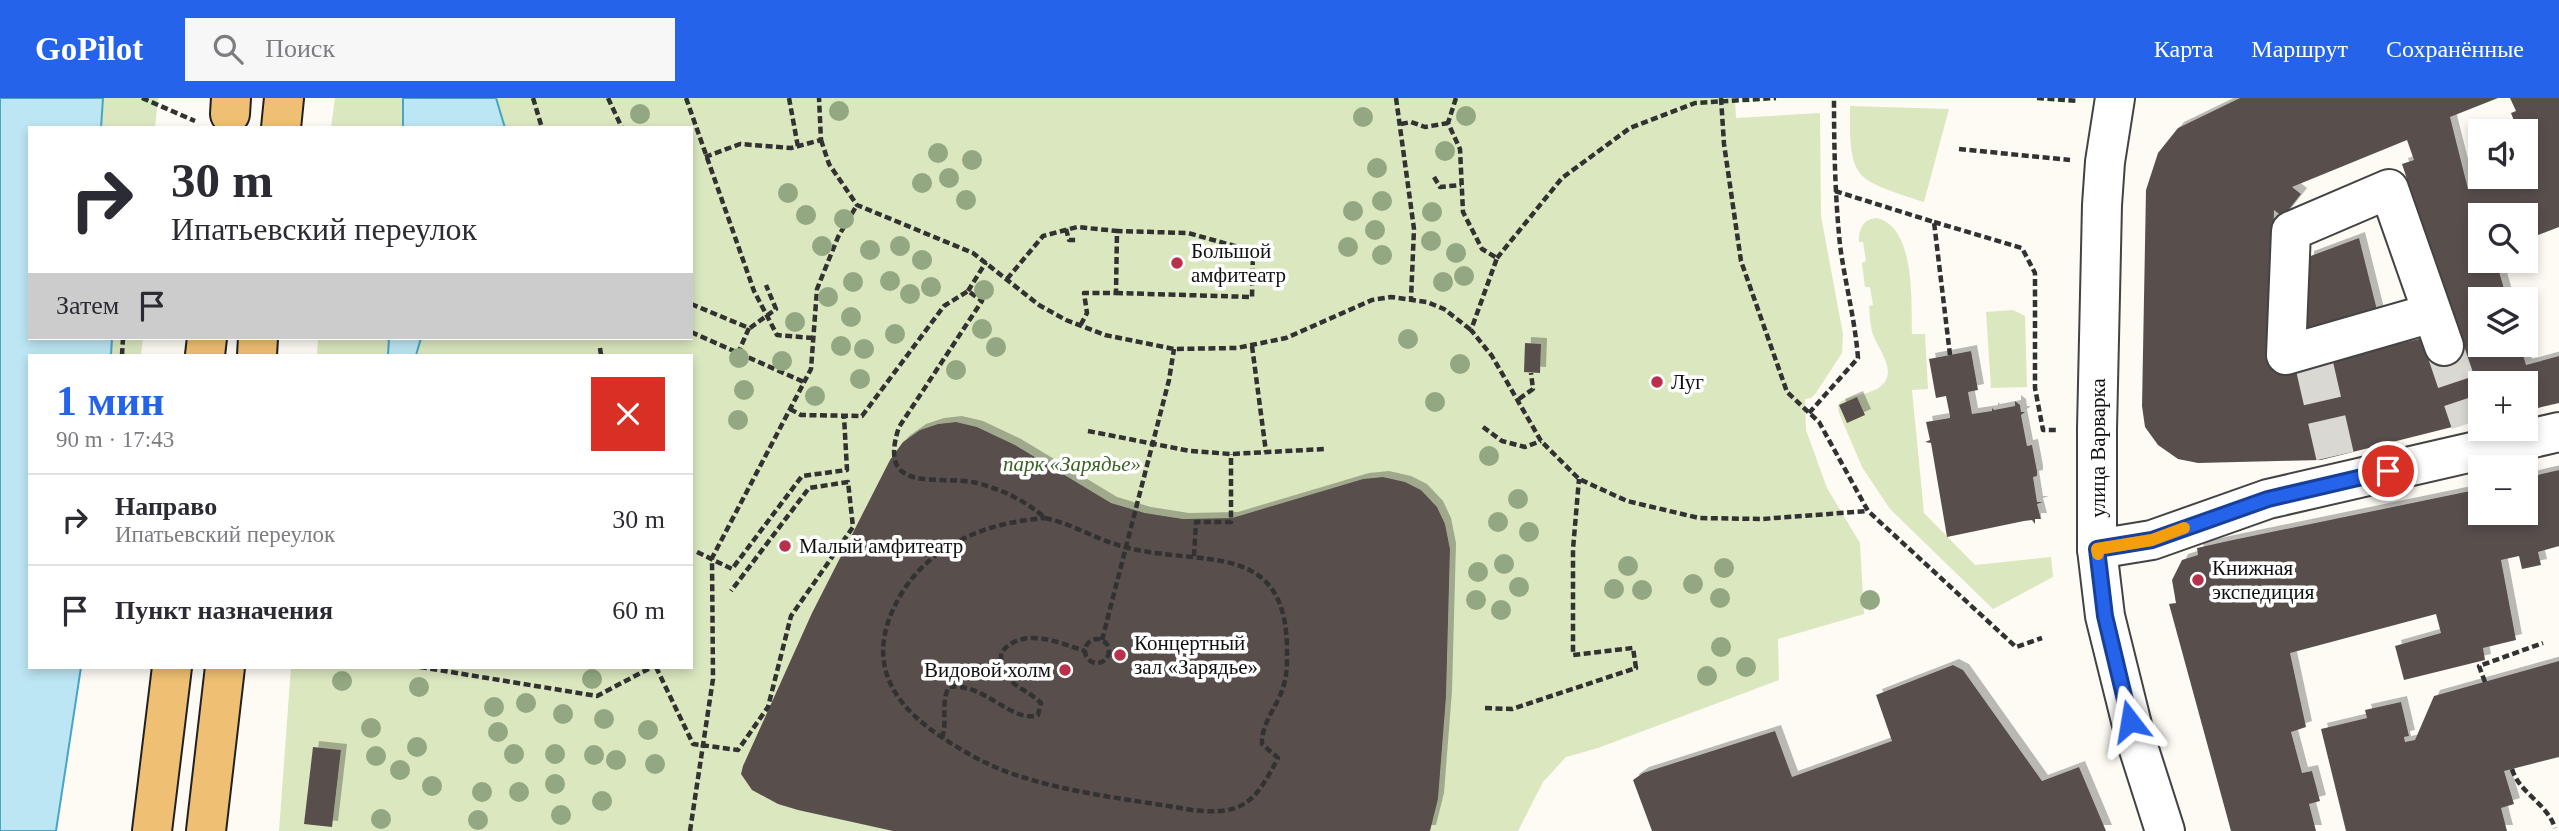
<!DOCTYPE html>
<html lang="ru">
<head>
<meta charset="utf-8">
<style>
  :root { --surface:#fff; --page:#f7f7f7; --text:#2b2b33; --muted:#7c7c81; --line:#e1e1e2; --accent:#2563eb }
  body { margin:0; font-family:Georgia,serif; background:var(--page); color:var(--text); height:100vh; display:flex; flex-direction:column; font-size:26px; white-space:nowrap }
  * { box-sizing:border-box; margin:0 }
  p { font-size:23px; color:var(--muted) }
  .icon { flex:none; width:38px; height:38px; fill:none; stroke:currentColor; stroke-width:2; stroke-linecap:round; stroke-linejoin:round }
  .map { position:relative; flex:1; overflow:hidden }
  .drawer { position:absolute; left:28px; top:256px; width:665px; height:315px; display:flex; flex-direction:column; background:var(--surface); border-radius:0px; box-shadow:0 4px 10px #0003 }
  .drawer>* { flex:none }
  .hud { position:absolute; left:28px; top:28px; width:665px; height:214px; border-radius:0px; box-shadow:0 4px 10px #0003; background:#fff; color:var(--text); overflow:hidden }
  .controls { position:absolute; left:2468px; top:21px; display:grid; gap:14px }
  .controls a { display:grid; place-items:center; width:70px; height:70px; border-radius:0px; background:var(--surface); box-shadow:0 4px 10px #0003; font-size:35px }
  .pin { position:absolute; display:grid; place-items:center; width:60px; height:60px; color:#fff; margin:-30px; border:4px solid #fff; border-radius:50%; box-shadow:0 2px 7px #0007 }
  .me { position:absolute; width:77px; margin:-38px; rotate:346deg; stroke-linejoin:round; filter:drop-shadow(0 0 5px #0008) }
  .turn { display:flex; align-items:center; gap:24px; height:147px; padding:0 28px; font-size:32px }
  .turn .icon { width:91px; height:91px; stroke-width:2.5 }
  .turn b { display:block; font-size:49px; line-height:60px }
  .then { display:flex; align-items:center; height:66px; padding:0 28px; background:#0003; gap:14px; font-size:26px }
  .round { display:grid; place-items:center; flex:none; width:74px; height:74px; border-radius:0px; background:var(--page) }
  .overview { display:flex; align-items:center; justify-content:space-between; height:119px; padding:0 28px }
  h1 { font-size:42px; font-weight:700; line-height:52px; color:var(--accent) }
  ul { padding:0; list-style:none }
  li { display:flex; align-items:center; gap:21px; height:91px; padding:0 28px; border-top:2px solid var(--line) }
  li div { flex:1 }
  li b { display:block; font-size:26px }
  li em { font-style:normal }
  header { display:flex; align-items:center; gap:42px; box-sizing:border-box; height:98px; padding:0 35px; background:var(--accent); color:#fff }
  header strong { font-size:33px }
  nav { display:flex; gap:38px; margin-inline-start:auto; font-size:24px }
  .search { width:490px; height:63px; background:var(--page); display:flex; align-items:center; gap:18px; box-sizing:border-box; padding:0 24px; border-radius:0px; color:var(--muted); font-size:26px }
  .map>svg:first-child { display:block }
  .green { fill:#dae7bf }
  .water { fill:#bce6f3; stroke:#47a5c5; stroke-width:2 }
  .building { fill:#58504d; fill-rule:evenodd; filter:url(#shadow) }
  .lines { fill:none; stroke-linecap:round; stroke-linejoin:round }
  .minor-tunnel { stroke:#dad8d2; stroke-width:38; stroke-dasharray:38 19; stroke-linecap:butt }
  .minor-casing { stroke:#434343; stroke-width:42 }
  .major-casing { stroke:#212121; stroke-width:42 }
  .path { stroke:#323232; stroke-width:4.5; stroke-dasharray:7 3.5; stroke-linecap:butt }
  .minor { stroke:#fff; stroke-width:38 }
  .major { stroke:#efbf73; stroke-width:38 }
  .tree { fill:#93a882 }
  .route-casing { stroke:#184099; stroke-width:18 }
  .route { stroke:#2563eb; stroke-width:12 }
  .slow { stroke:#f59e0b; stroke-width:12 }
  .poi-dot { fill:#b8304b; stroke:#fff; stroke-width:2.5 }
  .labels { text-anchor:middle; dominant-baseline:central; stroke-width:7; stroke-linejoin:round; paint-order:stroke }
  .poi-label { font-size:21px; fill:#101010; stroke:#fff; text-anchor:start }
  .street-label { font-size:21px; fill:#101010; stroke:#fff }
  .park-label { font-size:21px; font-style:italic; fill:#3b6424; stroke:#fff }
</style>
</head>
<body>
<header>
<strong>GoPilot</strong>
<div class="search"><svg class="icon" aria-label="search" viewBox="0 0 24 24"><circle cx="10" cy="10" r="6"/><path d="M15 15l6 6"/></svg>Поиск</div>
<nav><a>Карта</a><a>Маршрут</a><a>Сохранённые</a></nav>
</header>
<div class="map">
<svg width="2559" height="733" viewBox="0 0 2559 733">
  <defs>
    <filter id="shadow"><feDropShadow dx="6" dy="-6" stdDeviation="0" flood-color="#0004"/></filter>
  </defs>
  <rect width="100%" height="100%" fill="#fefbf4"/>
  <g class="green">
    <polygon points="103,0 158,0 155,30 101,30"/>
    <polygon points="335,0 1735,0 1736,20 1820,15 1821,118 1843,236 1842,255 1816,295 1811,300 1805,301 1806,332 1827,390 1860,445 1864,516 1778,541 1779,582 1598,650 1566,659 1543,684 1518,733 279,733 291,569 691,569 691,257 317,257 318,240 691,240 691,30 331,30"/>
    <path d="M1850,8L1949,11L1924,104C1855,81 1849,84 1850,8Z"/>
    <path d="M1876,120C1916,128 1911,204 1912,236H1925L1928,291L1912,292L1924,415L1975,467L2051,459L2053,479L1993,511L1890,411L1862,369L1839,315L1838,309L1840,304C1852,297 1866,297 1877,291C1899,277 1882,257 1875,241C1870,231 1870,219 1869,208L1873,207L1870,189H1865L1862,165L1866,163L1863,144H1859C1859,131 1862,122 1876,120Z"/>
    <polygon points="2013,212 2025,218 2027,289 1991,290 1986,214"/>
    <polygon points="112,240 143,240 141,257 111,257"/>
  </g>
  <g class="water">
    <polygon points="0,0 103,0 101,30 30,30 30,240 112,240 111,257 30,257 30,569 81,569 56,733 0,733"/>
    <polygon points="403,0 496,0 505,30 403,30"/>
    <polygon points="389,240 421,240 416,257 388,257"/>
  </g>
  <g class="building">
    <path d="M2240,0H2498L2450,19L2468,91L2497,79L2501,89L2535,76L2525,51V33H2518L2511,15L2516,13L2510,0H2559V129L2525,142V117H2480V163H2496L2507,201H2480V247H2520L2526,267L2559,258V305L2525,313V285H2480V322L2321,362L2198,365L2178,361L2158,347L2145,329L2142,308L2146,92L2158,55L2178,30ZM2407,42L2414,62L2402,66L2460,242L2428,239L2314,266L2271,260L2274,112L2283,119L2301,96L2292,89Z"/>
    <polygon points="2359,140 2378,216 2303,238 2308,159"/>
    <polygon points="1525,245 1541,246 1540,275 1524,274"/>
    <polygon points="1971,253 1978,292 1968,294 1972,316 1992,313 1992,310 1994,312 2015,308 2015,303 2020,307 2021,314 2025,314 2021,317 2027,348 2032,347 2037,373 2037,378 2033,379 2037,404 2043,404 2037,406 2041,421 2035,421 2035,426 2032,422 2024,423 1947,439 1931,345 1925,344 1930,342 1926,324 1950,320 1950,318 1946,298 1936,300 1929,261"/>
    <polygon points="1857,299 1865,317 1847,325 1839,307"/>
    <polygon points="956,324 977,329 1015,347 1111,405 1145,415 1183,421 1232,420 1363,381 1383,379 1405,384 1421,392 1437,409 1445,426 1450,451 1446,599 1438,701 1430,733 893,733 798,712 778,706 752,692 741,676 743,668 812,515 890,362 903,344 920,332 938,326"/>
    <polygon points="2559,372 2559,448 2538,454 2541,467 2522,471 2519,458 2501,462 2516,542 2483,550 2485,562 2404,582 2395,548 2441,535 2436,516 2290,555 2306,629 2291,634 2302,675 2312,673 2320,703 2309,706 2316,733 2231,733 2169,506 2176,505 2172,482 2182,462 2198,457 2197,450 2228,443 2480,391 2480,415 2525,415 2525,380"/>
    <polygon points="2559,563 2559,659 2504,673 2514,706 2501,710 2507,733 2346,733 2321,631 2367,620 2365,612 2401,604 2409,638 2404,639 2405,644 2415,642 2434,598"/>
    <polygon points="1953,567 1963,572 2042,683 2079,669 2106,733 1652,733 1633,682 1643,675 1775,633 1792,679 1892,643 1876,597"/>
    <polygon points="313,649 341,652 332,729 304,726"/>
  </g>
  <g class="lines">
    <g class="minor-tunnel">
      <polyline points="2444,248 2470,325"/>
      <polyline points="2314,266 2335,358"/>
    </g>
    <g class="minor-casing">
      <g id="minor">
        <polyline points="2115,0 2105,64 2102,107 2097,331 2097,451 2105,518 2135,639 2165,733"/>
        <polyline points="2432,215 2286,257 2291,133 2389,91 2444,248"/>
        <polyline points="2097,451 2152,442 2268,401 2559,334"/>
      </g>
    </g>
    <g class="major-casing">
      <g id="major">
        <polyline points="230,16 231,0"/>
        <polyline points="281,30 284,0"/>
        <polyline points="205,257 207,240"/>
        <polyline points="257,257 258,240"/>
        <polyline points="152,733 172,569"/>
        <polyline points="206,733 225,569"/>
      </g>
    </g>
    <g class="path">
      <polyline points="142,0 195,23"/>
      <polyline points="533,0 542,30"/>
      <polyline points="608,0 622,30"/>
      <polyline points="686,0 754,193 777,237 813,240"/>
      <polyline points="789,0 798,49"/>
      <polyline points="1396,0 1414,131 1411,201"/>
      <polyline points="1456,0 1448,25 1460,51 1463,114 1482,151 1497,160 1471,232 1492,258 1541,343 1579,381 1627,403 1699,420 1762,421 1868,413"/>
      <polyline points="1721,0 1724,46 1741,163 1787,294 1819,324 1868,413 2016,549 2042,540"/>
      <polyline points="2037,0 2078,3"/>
      <polyline points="1401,26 1411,24 1425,29 1448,25"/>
      <polyline points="821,42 829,66 857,107 973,155 1039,207 1066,222 1105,237 1174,251 1237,250 1286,240 1372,202 1391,199 1427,204 1444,211 1471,232"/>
      <polyline points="1959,51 2070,62"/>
      <polyline points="705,59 740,46 791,50 821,42 819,0"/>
      <polyline points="1434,79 1440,89 1461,87"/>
      <polyline points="1835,93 1934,124 1950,257"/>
      <polyline points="1934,124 2022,150 2035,175 2035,290 2043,332 2059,332"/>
      <polyline points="1066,131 1069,142 1077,142"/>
      <polyline points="1497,160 1562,80 1630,30 1695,5 1776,0"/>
      <polyline points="1007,181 1043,138 1077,129 1117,133 1116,195 1084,195 1087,215 1080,228"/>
      <polyline points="968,193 986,164"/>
      <polyline points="1116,195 1252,199 1253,153 1188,135 1117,133"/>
      <polyline points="691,206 749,230 738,255"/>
      <polyline points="750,230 776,211 766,187"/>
      <polyline points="691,234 804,284"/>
      <polyline points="1252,248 1266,354"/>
      <polyline points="600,250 601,257"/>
      <polyline points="122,257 123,240"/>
      <polyline points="1519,301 1533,291 1531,275"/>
      <path d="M790,311L801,317L862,318L944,208L968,193L982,203L899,329C876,398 939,376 977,385C1003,392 1024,402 1044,419"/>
      <path d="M1809,315L1858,260C1855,221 1845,185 1840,147C1835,98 1834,49 1834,0"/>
      <polyline points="1483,329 1502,343 1525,349 1541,343"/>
      <polyline points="1088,333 1190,353 1231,356 1324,351"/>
      <path d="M1045,420C1073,426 1097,442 1125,449C1202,470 1288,439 1287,555C1287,564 1287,574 1285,582C1281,605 1261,623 1262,646L1278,660C1255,704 1244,718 1192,712C1135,702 1074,696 1019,678C991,669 967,656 943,640C885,602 864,556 903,493C934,444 991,424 1045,420Z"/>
      <polyline points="697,454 732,471 802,378 847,372 844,318"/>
      <polyline points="1194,458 1196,424 1231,424 1231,356"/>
      <circle cx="1097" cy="553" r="12"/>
      <polyline points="1102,542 1169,282 1174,251"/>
      <polyline points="420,569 597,598 652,569"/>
      <polyline points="656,569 693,646 738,652 768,609 791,518 853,429 848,384 809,390 731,493"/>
      <polyline points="2485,584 2479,568 2543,545"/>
      <polyline points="1485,610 1512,611 1636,570 1633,550 1573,557 1573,451 1579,381"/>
      <path d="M942,640C948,623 940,605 949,589C984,584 1012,626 1038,617L1041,605C1021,586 1001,588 1001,555C1022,528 1057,544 1085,553"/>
      <path d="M2512,671C2519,695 2547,705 2555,730"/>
      <polyline points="690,733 713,581 712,460 811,271 817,191 838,139 857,107"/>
    </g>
    <use href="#minor" class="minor"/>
    <use href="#major" class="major"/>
  </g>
  <g class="tree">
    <circle cx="839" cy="13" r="10"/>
    <circle cx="640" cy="16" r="10"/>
    <circle cx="1466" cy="18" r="10"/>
    <circle cx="1363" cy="19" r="10"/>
    <circle cx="1445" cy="53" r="10"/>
    <circle cx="938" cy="55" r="10"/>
    <circle cx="972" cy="62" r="10"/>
    <circle cx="1377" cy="70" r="10"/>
    <circle cx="949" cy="80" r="10"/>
    <circle cx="922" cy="85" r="10"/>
    <circle cx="788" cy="95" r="10"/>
    <circle cx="966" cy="102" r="10"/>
    <circle cx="1382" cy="103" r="10"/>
    <circle cx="1353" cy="113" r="10"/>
    <circle cx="1432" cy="114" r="10"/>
    <circle cx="806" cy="117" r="10"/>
    <circle cx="844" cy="121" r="10"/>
    <circle cx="1375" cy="132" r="10"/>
    <circle cx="1431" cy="143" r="10"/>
    <circle cx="822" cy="148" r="10"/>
    <circle cx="900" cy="148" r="10"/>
    <circle cx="1348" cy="149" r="10"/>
    <circle cx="870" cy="152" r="10"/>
    <circle cx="1456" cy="155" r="10"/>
    <circle cx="1382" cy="157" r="10"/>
    <circle cx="922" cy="162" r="10"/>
    <circle cx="1464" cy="178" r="10"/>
    <circle cx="890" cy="183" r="10"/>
    <circle cx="853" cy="184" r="10"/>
    <circle cx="1443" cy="184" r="10"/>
    <circle cx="931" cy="189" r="10"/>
    <circle cx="984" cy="192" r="10"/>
    <circle cx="910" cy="196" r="10"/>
    <circle cx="828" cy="199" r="10"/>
    <circle cx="851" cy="219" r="10"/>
    <circle cx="795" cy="224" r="10"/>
    <circle cx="982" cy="231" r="10"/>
    <circle cx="895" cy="236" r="10"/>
    <circle cx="1408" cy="241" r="10"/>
    <circle cx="841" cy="248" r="10"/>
    <circle cx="996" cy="249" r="10"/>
    <circle cx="864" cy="251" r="10"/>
    <circle cx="739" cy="260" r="10"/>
    <circle cx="782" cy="263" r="10"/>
    <circle cx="1460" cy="266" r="10"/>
    <circle cx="956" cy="272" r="10"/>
    <circle cx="860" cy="281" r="10"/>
    <circle cx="744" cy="292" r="10"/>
    <circle cx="815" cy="298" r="10"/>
    <circle cx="1435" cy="304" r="10"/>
    <circle cx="738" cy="322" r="10"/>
    <circle cx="1489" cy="358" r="10"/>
    <circle cx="1518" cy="401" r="10"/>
    <circle cx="1498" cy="424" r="10"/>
    <circle cx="1529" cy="434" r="10"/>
    <circle cx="1504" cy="466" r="10"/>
    <circle cx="1628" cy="468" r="10"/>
    <circle cx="1724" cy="470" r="10"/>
    <circle cx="1478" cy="474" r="10"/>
    <circle cx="1693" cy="486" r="10"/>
    <circle cx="1519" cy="489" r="10"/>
    <circle cx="1614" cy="491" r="10"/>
    <circle cx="1642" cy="492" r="10"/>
    <circle cx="1720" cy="500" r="10"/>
    <circle cx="1476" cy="502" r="10"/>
    <circle cx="1870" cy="502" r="10"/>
    <circle cx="1501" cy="512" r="10"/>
    <circle cx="1721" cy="549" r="10"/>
    <circle cx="1746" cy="569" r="10"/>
    <circle cx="1707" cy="578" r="10"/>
    <circle cx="592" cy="581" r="10"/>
    <circle cx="342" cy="583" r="10"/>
    <circle cx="419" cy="589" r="10"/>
    <circle cx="526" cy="605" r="10"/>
    <circle cx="494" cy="609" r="10"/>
    <circle cx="563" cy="616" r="10"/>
    <circle cx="604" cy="621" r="10"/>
    <circle cx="371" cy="630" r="10"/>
    <circle cx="648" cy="632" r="10"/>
    <circle cx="498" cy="634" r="10"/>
    <circle cx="417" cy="649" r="10"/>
    <circle cx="514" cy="656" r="10"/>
    <circle cx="555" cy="656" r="10"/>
    <circle cx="594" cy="657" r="10"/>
    <circle cx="376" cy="658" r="10"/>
    <circle cx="616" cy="662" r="10"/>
    <circle cx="655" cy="666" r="10"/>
    <circle cx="400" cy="672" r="10"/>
    <circle cx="555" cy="686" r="10"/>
    <circle cx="432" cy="688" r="10"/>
    <circle cx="482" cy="694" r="10"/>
    <circle cx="519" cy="694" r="10"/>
    <circle cx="602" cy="703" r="10"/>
    <circle cx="561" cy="717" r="10"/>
    <circle cx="381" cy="721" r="10"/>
    <circle cx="478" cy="722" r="10"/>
  </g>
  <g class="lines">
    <g class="route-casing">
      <polyline id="route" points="2130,623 2105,518 2097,451 2152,442 2268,401 2388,373"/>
    </g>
    <use href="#route" class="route"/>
    <polyline class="slow" points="2098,456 2097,451 2152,442 2184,430"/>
  </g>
  <g class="poi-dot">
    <circle cx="1177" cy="165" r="7"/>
    <circle cx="1657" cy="284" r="7"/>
    <circle cx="785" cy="448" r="7"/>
    <circle cx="2198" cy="482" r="7"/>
    <circle cx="1120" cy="557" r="7"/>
    <circle cx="1065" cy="572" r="7"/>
  </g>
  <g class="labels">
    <g class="poi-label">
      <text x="1191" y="153">Большой<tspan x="1191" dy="24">амфитеатр</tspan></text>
      <text x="1671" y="284">Луг</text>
      <text x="799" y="448">Малый амфитеатр</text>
      <text x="2212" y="470">Книжная<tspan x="2212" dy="24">экспедиция</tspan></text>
      <text x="1134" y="545">Концертный<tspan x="1134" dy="24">зал «Зарядье»</tspan></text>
      <text x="1051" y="572" text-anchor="end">Видовой холм</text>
    </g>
    <g class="street-label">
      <text transform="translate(2098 350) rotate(-90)">улица Варварка</text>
    </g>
    <g class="park-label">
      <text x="1072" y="366">парк «Зарядье»</text>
    </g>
  </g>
</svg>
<div class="controls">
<a><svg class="icon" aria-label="sound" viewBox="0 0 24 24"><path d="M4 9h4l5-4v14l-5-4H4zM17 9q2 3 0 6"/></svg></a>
<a><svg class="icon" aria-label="search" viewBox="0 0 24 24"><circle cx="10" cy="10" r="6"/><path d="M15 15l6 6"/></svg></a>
<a><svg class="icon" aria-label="layers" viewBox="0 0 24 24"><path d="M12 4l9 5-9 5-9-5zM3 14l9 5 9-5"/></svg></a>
<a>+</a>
<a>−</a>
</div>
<div class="pin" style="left:2388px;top:373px;background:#d93025"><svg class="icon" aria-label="arrive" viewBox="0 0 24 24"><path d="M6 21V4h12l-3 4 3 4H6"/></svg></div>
<svg class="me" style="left:2130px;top:623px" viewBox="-20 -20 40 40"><path d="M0-17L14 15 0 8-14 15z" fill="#2563eb" stroke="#fff" stroke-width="4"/></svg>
<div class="hud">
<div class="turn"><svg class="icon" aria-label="right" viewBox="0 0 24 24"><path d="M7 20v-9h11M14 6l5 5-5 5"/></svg><div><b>30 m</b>Ипатьевский переулок</div></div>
<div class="then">Затем<svg class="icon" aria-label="arrive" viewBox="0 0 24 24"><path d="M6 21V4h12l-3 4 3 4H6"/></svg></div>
</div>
<section class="drawer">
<div class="overview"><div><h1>1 мин</h1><p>90 m · 17:43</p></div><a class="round" style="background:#d93025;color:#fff"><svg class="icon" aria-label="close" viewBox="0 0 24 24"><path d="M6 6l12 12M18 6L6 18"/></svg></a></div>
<ul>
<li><svg class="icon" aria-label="right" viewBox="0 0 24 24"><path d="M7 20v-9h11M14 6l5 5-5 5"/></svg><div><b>Направо</b><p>Ипатьевский переулок</p></div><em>30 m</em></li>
<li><svg class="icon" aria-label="arrive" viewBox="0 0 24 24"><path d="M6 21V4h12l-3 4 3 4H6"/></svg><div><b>Пункт назначения</b></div><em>60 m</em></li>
</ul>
</section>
</div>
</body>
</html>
